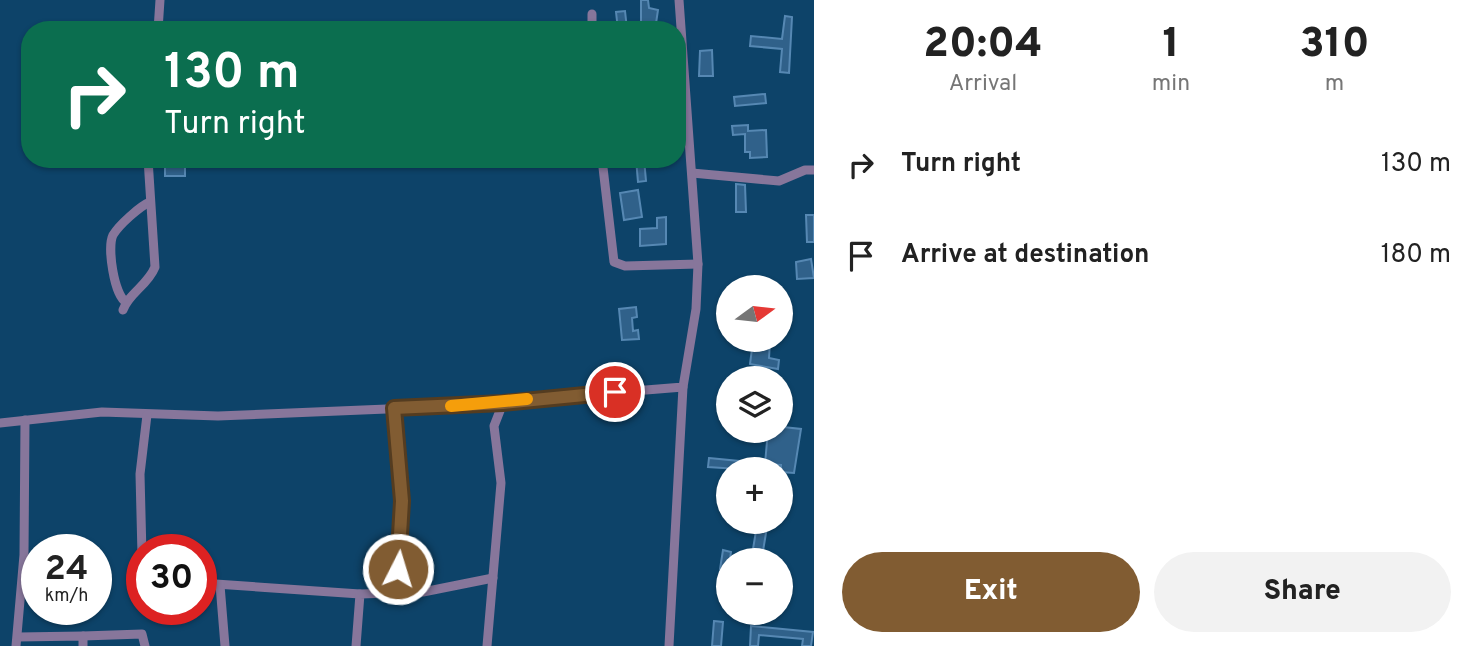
<!DOCTYPE html>
<html lang="en">
<head>
<meta charset="utf-8">
<style>
  :root { --surface:#fff; --page:#f2f2f2; --text:#222; --muted:#767676; --accent:#815c32 }
  body { margin:0; font-family:Overpass,sans-serif; background:var(--page); color:var(--text); height:100vh; display:flex; flex-direction:column; font-size:26px; white-space:nowrap }
  * { box-sizing:border-box; margin:0 }
  p { font-size:23px; color:var(--muted) }
  .icon { flex:none; width:38px; height:38px; fill:none; stroke:currentColor; stroke-width:2; stroke-linecap:round; stroke-linejoin:round }
  .map { position:relative; flex:1; overflow:hidden }
  .side { display:flex; flex-direction:column; background:var(--surface); width:665px }
  .side>* { flex:none }
  .banner { position:absolute; left:21px; top:21px; width:665px; height:147px; border-radius:28px; box-shadow:0 2px 5px #0004; background:#0b6e4f; color:#fff; overflow:hidden }
  .needle { width:46px; rotate:75deg }
  .buttons { position:absolute; left:716px; top:275px; display:grid; gap:14px }
  .buttons a { display:grid; place-items:center; width:77px; height:77px; border-radius:50%; background:var(--surface); box-shadow:0 2px 5px #0004; font-size:35px }
  .speed { position:absolute; left:21px; top:534px; display:flex; gap:14px; font-size:35px; font-weight:700; text-align:center }
  .speed>* { display:grid; place-content:center; width:91px; height:91px; border-radius:50%; background:var(--surface); box-shadow:0 2px 5px #0004; line-height:1 }
  .speed small { font-size:18px; font-weight:400 }
  .speed .limit { border:10px solid #d22; background:#fff; color:#111 }
  .pin { position:absolute; display:grid; place-items:center; width:60px; height:60px; color:#fff; margin:-30px; border:4px solid #fff; border-radius:50%; box-shadow:0 2px 7px #0007 }
  .me { position:absolute; width:77px; margin:-38px; rotate:5deg; stroke-linejoin:round; filter:drop-shadow(0 0 5px #0008) }
  .turn { display:flex; align-items:center; gap:24px; height:147px; padding:0 28px; font-size:32px }
  .turn .icon { width:91px; height:91px; stroke-width:2.5 }
  .turn b { display:block; font-size:49px; line-height:60px }
  .eta { display:flex; justify-content:space-evenly; align-items:center; height:119px; text-align:center }
  .eta b { font-size:42px; font-weight:800; line-height:49px }
  .action { display:flex; gap:14px; margin-top:auto; padding:14px 28px }
  .action a { flex:1; height:80px; border-radius:42px; background:var(--accent); color:#fff; font-size:28px; font-weight:800; line-height:80px; text-align:center }
  .action a+a { background:var(--page); color:var(--text) }
  ul { padding:0; list-style:none }
  li { display:flex; align-items:center; gap:21px; height:91px; padding:0 28px }
  li div { flex:1 }
  li b { display:block; font-size:26px }
  li em { font-style:normal }
  main { display:flex; flex:1; min-height:0 }
  .map>svg:first-child { display:block }
  .building { fill:#30618a; stroke:#5688b3; stroke-width:2 }
  .lines { fill:none; stroke-linecap:round; stroke-linejoin:round }
  .minor { stroke:#87769b; stroke-width:9 }
  .route-casing { stroke:#543c20; stroke-width:18 }
  .route { stroke:#815c32; stroke-width:12 }
  .slow { stroke:#f59e0b; stroke-width:12 }
</style>
</head>
<body>
<main>
<div class="map">
<svg width="814" height="646" viewBox="0 0 814 646">
  <rect width="100%" height="100%" fill="#0d4369"/>
  <g class="building">
    <polygon points="641,0 648,0 649,8 658,10 655,30 641,30"/>
    <polygon points="625,11 627,29 618,30 616,12"/>
    <polygon points="785,16 792,17 789,73 780,72 782,49 750,46 751,36 782,39"/>
    <polygon points="712,50 713,76 699,76 700,51"/>
    <polygon points="765,94 766,103 735,106 734,97"/>
    <polygon points="748,125 748,131 766,130 767,157 750,158 750,152 745,152 745,134 733,135 732,126"/>
    <rect x="165" y="159" width="20" height="17"/>
    <polygon points="636,159 644,159 646,181 638,182"/>
    <polygon points="736,184 745,185 746,212 736,212"/>
    <polygon points="638,190 642,217 624,220 620,193"/>
    <polygon points="806,215 814,215 814,242 807,242"/>
    <polygon points="666,217 666,244 640,246 640,229 657,228 657,218"/>
    <polygon points="811,259 814,278 797,279 796,262"/>
    <polygon points="636,307 637,317 632,318 633,331 638,330 639,339 622,340 619,309"/>
    <polygon points="753,341 770,342 769,358 779,360 778,369 750,364"/>
    <polygon points="783,427 801,429 794,473 781,472 781,465 765,464 768,430 782,430"/>
    <polygon points="709,458 739,461 738,469 708,467"/>
    <polygon points="757,525 767,527 763,551 753,549"/>
    <polygon points="723,550 731,552 728,571 720,569"/>
    <polygon points="714,621 723,622 721,646 712,646"/>
    <polygon points="751,626 813,632 811,646 802,646 803,639 759,635 758,646 750,646"/>
  </g>
  <g class="lines">
    <g class="minor">
      <polyline points="592,14 592,30"/>
      <polyline points="158,30 160,0"/>
      <polyline points="602,159 614,262 625,266 698,264"/>
      <polyline points="692,173 779,181 805,170 814,170"/>
      <path d="M126,302C114,295 107,247 113,235C119,225 140,206 150,202"/>
      <path d="M123,310C129,293 148,285 155,267L148,159"/>
      <polyline points="394,408 402,501 396,593"/>
      <polyline points="0,423 102,412 218,416 435,407 683,387 696,309 698,264 679,0"/>
      <polyline points="142,555 140,474 147,415"/>
      <polyline points="201,583 360,594"/>
      <polyline points="220,585 225,646"/>
      <polyline points="83,636 142,634 145,646"/>
      <polyline points="18,637 83,636 83,646"/>
      <polyline points="16,646 24,555 25,420"/>
      <polyline points="356,646 360,594 423,592 493,578"/>
      <polyline points="487,646 501,483 494,426 503,403"/>
      <polyline points="669,646 683,387"/>
    </g>
  </g>
  <g class="lines">
    <g class="route-casing">
      <polyline id="route" points="398,569 402,501 394,408 503,403 615,392"/>
    </g>
    <use href="#route" class="route"/>
    <polyline class="slow" points="451,406 527,399"/>
  </g>
</svg>
<div class="buttons">
<a><svg class="needle" viewBox="-14 -14 28 28"><path d="M0-13l5 13h-10z" fill="#e53935"/><path d="M0 13l5-13h-10z" fill="#767676"/></svg></a>
<a><svg class="icon" aria-label="layers" viewBox="0 0 24 24"><path d="M12 4l9 5-9 5-9-5zM3 14l9 5 9-5"/></svg></a>
<a>+</a>
<a>−</a>
</div>
<div class="speed"><div>24<small>km/h</small></div><div class="limit">30</div></div>
<div class="pin" style="left:615px;top:392px;background:#d93025"><svg class="icon" aria-label="arrive" viewBox="0 0 24 24"><path d="M6 21V4h12l-3 4 3 4H6"/></svg></div>
<svg class="me" style="left:398px;top:569px" viewBox="-20 -20 40 40"><circle r="17" fill="#815c32" stroke="#fff" stroke-width="3"/><path d="M0-11L8 9 0 5-8 9z" fill="#fff"/></svg>
<div class="banner">
<div class="turn"><svg class="icon" aria-label="right" viewBox="0 0 24 24"><path d="M7 20v-9h11M14 6l5 5-5 5"/></svg><div><b>130 m</b>Turn right</div></div>
</div>
</div>
<section class="side">
<div class="eta">
<div><b>20:04</b><p>Arrival</p></div>
<div><b>1</b><p>min</p></div>
<div><b>310</b><p>m</p></div>
</div>
<ul>
<li><svg class="icon" aria-label="right" viewBox="0 0 24 24"><path d="M7 20v-9h11M14 6l5 5-5 5"/></svg><div><b>Turn right</b></div><em>130 m</em></li>
<li><svg class="icon" aria-label="arrive" viewBox="0 0 24 24"><path d="M6 21V4h12l-3 4 3 4H6"/></svg><div><b>Arrive at destination</b></div><em>180 m</em></li>
</ul>
<div class="action"><a>Exit</a><a>Share</a></div>
</section>
</main>
</body>
</html>
